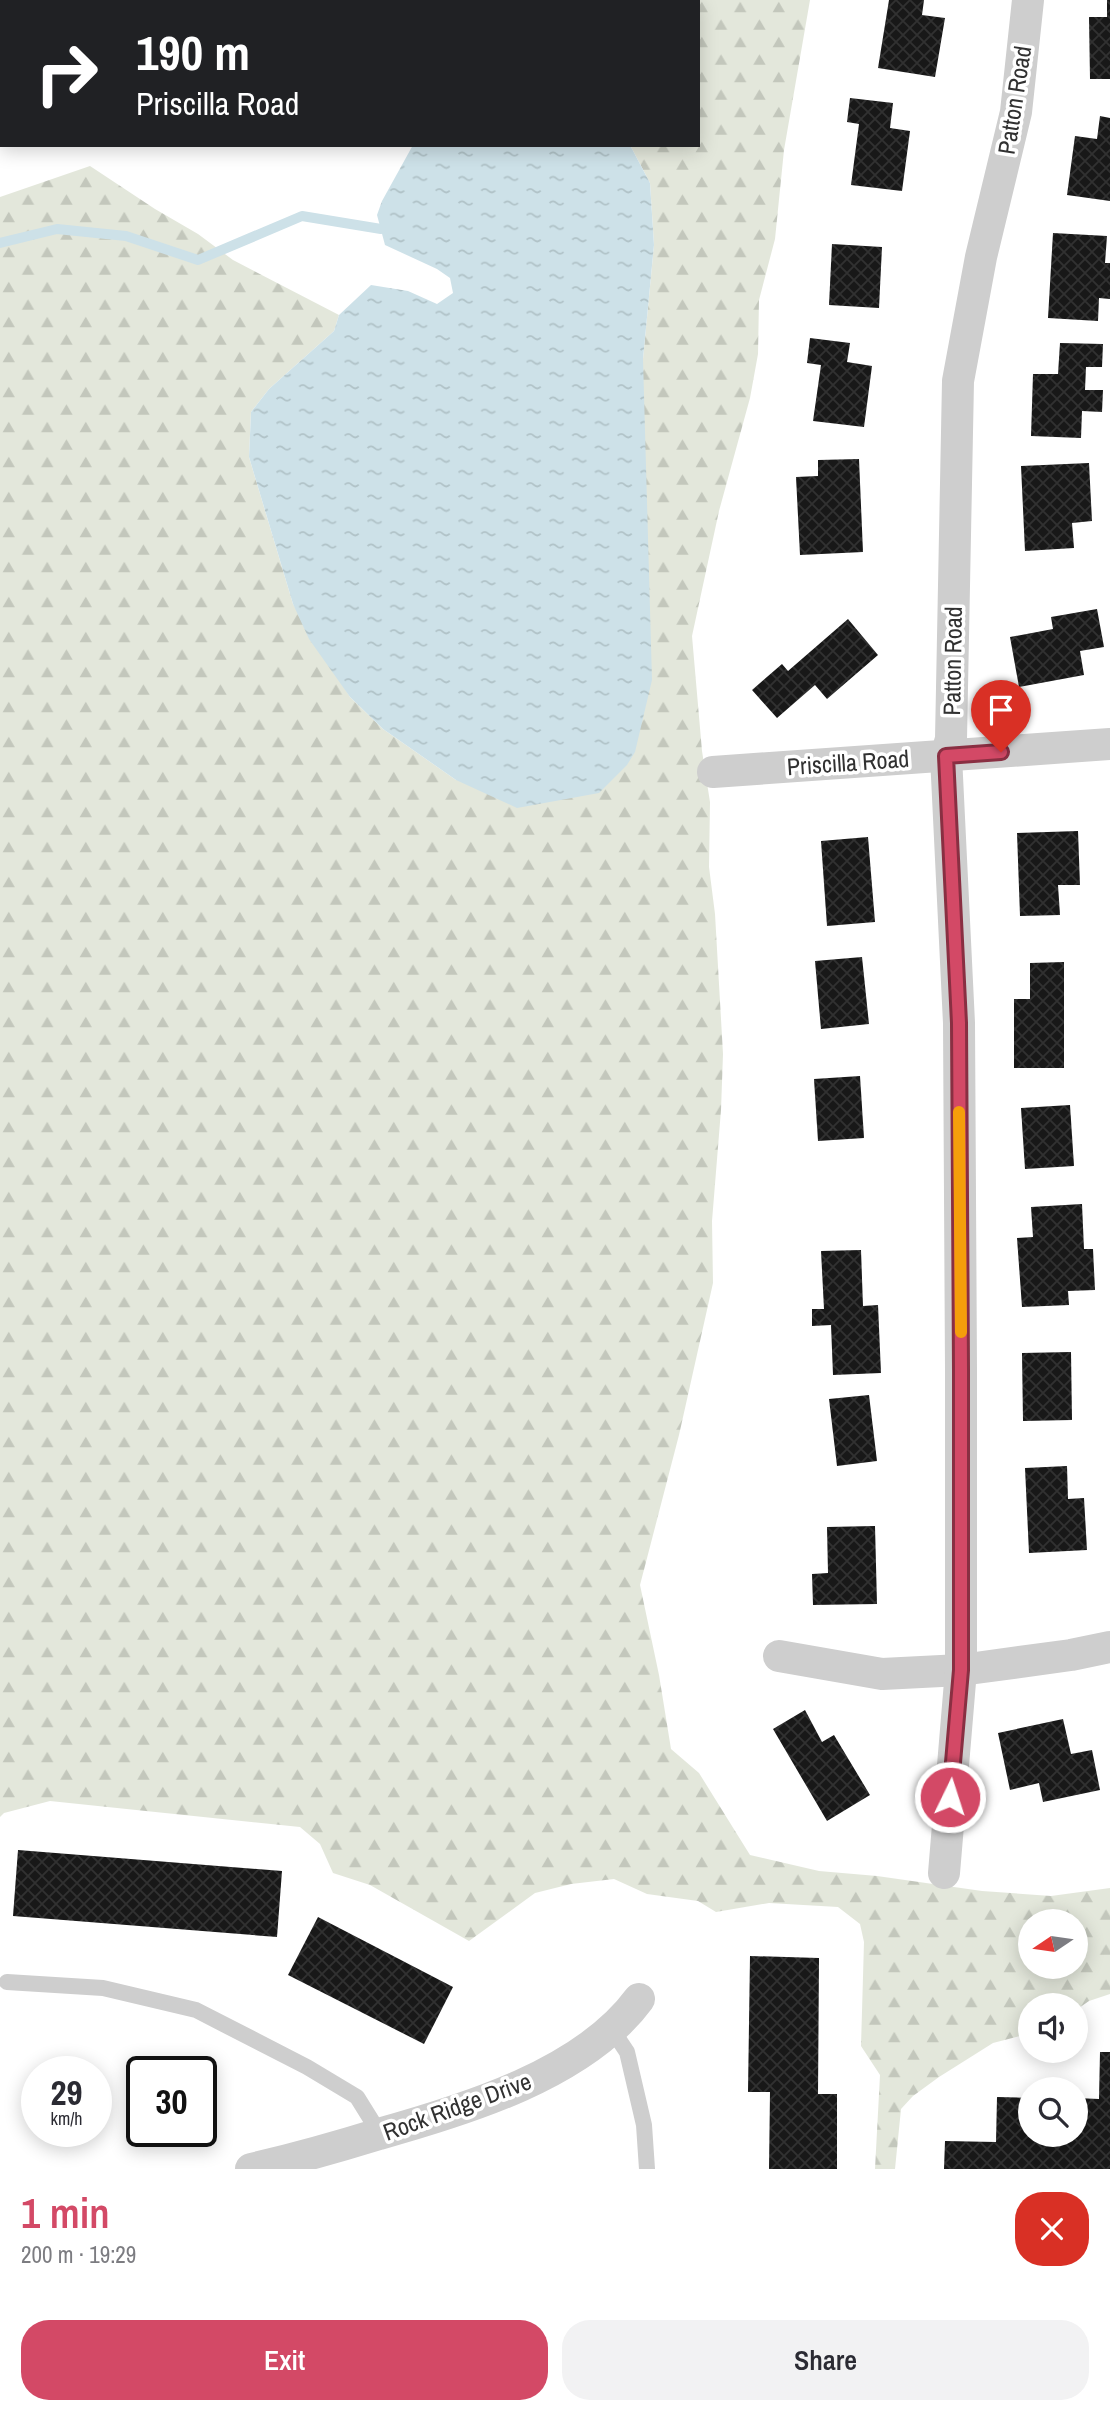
<!DOCTYPE html>
<html lang="en">
<head>
<meta charset="utf-8">
<style>
  :root { --surface:#fff; --page:#f2f2f3; --text:#2b2b33; --muted:#7c7c81; --accent:#d34966 }
  body { margin:0; font-family:"Archivo Narrow",sans-serif; background:var(--page); color:var(--text); height:100vh; display:flex; flex-direction:column; font-size:26px; white-space:nowrap }
  * { box-sizing:border-box; margin:0 }
  p { font-size:23px; color:var(--muted) }
  .icon { flex:none; width:38px; height:38px; fill:none; stroke:currentColor; stroke-width:2; stroke-linecap:round; stroke-linejoin:round }
  .map { position:relative; height:2169px; overflow:hidden }
  .sheet { display:flex; flex-direction:column; background:var(--surface); flex:1 }
  .sheet>* { flex:none }
  .banner { position:absolute; left:0px; top:0px; width:700px; height:147px; box-shadow:0 4px 18px #0003; background:#202124; color:#fff; overflow:hidden }
  .needle { width:46px; rotate:257deg }
  .fabs { position:absolute; left:1018px; top:1909px; display:grid; gap:14px }
  .fabs a { display:grid; place-items:center; width:70px; height:70px; border-radius:50%; background:var(--surface); box-shadow:0 4px 18px #0003; font-size:35px }
  .speed { position:absolute; left:21px; top:2056px; display:flex; gap:14px; font-size:35px; font-weight:700; text-align:center }
  .speed>* { display:grid; place-content:center; width:91px; height:91px; border-radius:50%; background:var(--surface); box-shadow:0 4px 18px #0003; line-height:1 }
  .speed small { font-size:18px; font-weight:400 }
  .speed .limit { border:4px solid #111; border-radius:10px; background:#fff; color:#111 }
  .pin { position:absolute; display:grid; place-items:center; width:60px; height:60px; color:#fff; margin:-72px -30px; border-radius:50% 50% 50% 0; rotate:-45deg; box-shadow:0 0 7px #0007 }
  .pin .icon { rotate:45deg }
  .me { position:absolute; width:77px; margin:-38px; rotate:4deg; stroke-linejoin:round; filter:drop-shadow(0 0 5px #0008) }
  .turn { display:flex; align-items:center; gap:24px; height:147px; padding:0 21px; font-size:32px }
  .turn .icon { width:91px; height:91px; stroke-width:2.5 }
  .turn b { display:block; font-size:49px; line-height:60px }
  .round { display:grid; place-items:center; flex:none; width:74px; height:74px; border-radius:28px; background:var(--page) }
  .summary { display:flex; align-items:center; justify-content:space-between; height:119px; padding:0 21px }
  h1 { font-size:42px; font-weight:600; line-height:52px; color:var(--accent) }
  .cta { display:flex; gap:14px; margin-top:auto; padding:14px 21px }
  .cta a { flex:1; height:80px; border-radius:28px; background:var(--accent); color:#fff; font-size:28px; font-weight:600; line-height:80px; text-align:center }
  .cta a+a { background:var(--page); color:var(--text) }
  .map>svg:first-child { display:block }
  .forest { fill:url(#forest-firs); fill-rule:evenodd }
  .water { fill:url(#water-ripples) }
  .lines { fill:none; stroke-linecap:round; stroke-linejoin:round }
  .stream { stroke:#cde1e8; stroke-width:10 }
  .building { fill:url(#building-cross-hatch) }
  .service { stroke:#cecece; stroke-width:16 }
  .minor { stroke:#cecece; stroke-width:32 }
  .route-casing { stroke:#892f42; stroke-width:18 }
  .route { stroke:#d34966; stroke-width:12 }
  .slow { stroke:#f59e0b; stroke-width:12 }
  .labels { text-anchor:middle; dominant-baseline:central; stroke-width:7; stroke-linejoin:round; paint-order:stroke }
  .street-label { font-size:24px; fill:#313131; stroke:#fff }
</style>
</head>
<body>
<div class="map">
<svg width="1110" height="2169" viewBox="0 0 1110 2169">
  <defs>
    <pattern id="forest-firs" width="22" height="20" patternUnits="userSpaceOnUse" patternTransform="scale(1.75)"><rect width="22" height="20" fill="#e3e7db"/><path d="M5 1l3.5 6h-7zM16 11l3.5 6h-7z" fill="#c3c7bc"/></pattern>
    <pattern id="water-ripples" width="26" height="14" patternUnits="userSpaceOnUse" patternTransform="scale(1.75)"><rect width="26" height="14" fill="#cde1e8"/><path d="M2 4q2-2 4 0t4 0M15 11q2-2 4 0t4 0" fill="none" stroke="#b0c2c7"/></pattern>
    <pattern id="building-cross-hatch" width="8" height="8" patternUnits="userSpaceOnUse" patternTransform="scale(1.75)"><rect width="8" height="8" fill="#181818"/><path d="M0 0l8 8M0 8l8-8" fill="none" stroke="#313131"/></pattern>
  </defs>
  <rect width="100%" height="100%" fill="#fff"/>
  <path class="forest" d="M237,0H810L784,150L775,239L759,300L758,354L750,398L719,511L692,636L702,751L710,802L709,867L715,914L723,1054L721,1110L712,1221L713,1283L679,1435L640,1585L659,1675L671,1749L699,1773L750,1855L819,1871L877,1876L982,1891L1051,1896L1110,1888V1994L1089,2001L1076,2010V2006H1031V2033L993,2043L939,2077L913,2096L901,2109L895,2169H875L880,2075L861,2046L864,1942L860,1924L838,1907L769,1903L716,1912L698,1901L647,1894L614,1879L571,1884L535,1893L469,1941L370,1885L333,1873L320,1844L300,1827L50,1801L4,1813L0,1817V197L90,166L155,209L198,234L233,260L339,315L334,331L269,389L251,412L249,457L293,604L350,697L383,729L456,780L643,359L654,245L650,183L630,145H698V2H238ZM1031,1922H1076V1967H1031Z"/>
  <polygon class="water" points="413,145 630,145 650,183 654,245 643,359 652,680 635,752 627,765 599,793 517,808 456,780 383,729 350,697 309,639 293,604 249,457 251,412 269,389 334,331 339,315 371,285 408,291 437,304 453,293 450,278 437,269 385,245 377,215 382,201"/>
  <g class="lines">
    <polyline class="stream" points="0,243 57,229 126,236 198,260 302,216 381,229"/>
  </g>
  <g class="building">
    <polygon points="889,0 924,0 922,15 945,18 935,77 878,68"/>
    <polygon points="1107,0 1110,0 1110,79 1090,79 1089,17 1107,17"/>
    <polygon points="850,98 893,103 890,128 910,131 902,191 851,185 859,124 847,122"/>
    <polygon points="1100,116 1110,118 1110,201 1067,195 1075,136 1097,139"/>
    <polygon points="1053,233 1107,236 1105,263 1110,263 1110,299 1099,298 1098,321 1048,318"/>
    <polygon points="832,244 882,247 879,308 829,305"/>
    <polygon points="810,338 850,343 847,362 872,366 864,427 813,421 821,365 807,363"/>
    <polygon points="1060,343 1103,344 1102,367 1086,367 1085,390 1103,390 1102,412 1082,411 1081,438 1031,436 1033,374 1058,374"/>
    <polygon points="859,459 863,552 800,555 796,477 818,476 818,460"/>
    <polygon points="1089,463 1092,521 1072,523 1074,548 1025,551 1021,466"/>
    <polygon points="1097,609 1104,647 1080,651 1084,675 1019,687 1010,637 1053,629 1051,617"/>
    <polygon points="848,619 878,655 827,699 815,685 777,718 752,690 782,664 788,671"/>
    <polygon points="1078,831 1080,885 1058,885 1060,915 1020,916 1017,833"/>
    <polygon points="868,837 875,922 827,926 821,841"/>
    <polygon points="862,957 869,1024 821,1029 815,961"/>
    <polygon points="1064,962 1064,1068 1014,1068 1014,999 1030,999 1030,963"/>
    <polygon points="860,1076 864,1138 818,1141 814,1079"/>
    <polygon points="1070,1105 1074,1166 1025,1169 1021,1108"/>
    <polygon points="1082,1204 1084,1249 1093,1249 1095,1290 1068,1291 1069,1305 1022,1307 1017,1238 1033,1237 1031,1207"/>
    <polygon points="861,1250 863,1306 878,1305 881,1373 833,1375 831,1325 812,1326 812,1309 824,1309 821,1251"/>
    <polygon points="1071,1352 1072,1420 1023,1421 1022,1353"/>
    <polygon points="869,1395 877,1461 837,1466 829,1399"/>
    <polygon points="1067,1466 1068,1499 1084,1498 1087,1550 1029,1553 1025,1468"/>
    <polygon points="875,1526 877,1604 813,1605 812,1574 828,1573 827,1527"/>
    <polygon points="805,1710 822,1742 834,1735 870,1795 827,1821 773,1729"/>
    <polygon points="1063,1719 1071,1754 1092,1750 1100,1790 1043,1802 1039,1783 1010,1790 998,1733"/>
    <polygon points="18,1850 282,1871 277,1937 13,1916"/>
    <polygon points="318,1917 453,1987 424,2044 288,1975"/>
    <polygon points="750,1956 819,1958 818,2094 837,2094 837,2169 769,2169 770,2092 748,2092"/>
    <polygon points="1100,2052 1110,2052 1110,2169 944,2169 945,2141 996,2142 997,2097 1031,2098 1031,2135 1076,2135 1076,2098 1099,2099"/>
  </g>
  <g class="lines">
    <g class="service">
      <polyline points="7,1982 103,1988 196,2010 307,2067 357,2097 380,2134"/>
      <polyline points="611,2028 627,2052 644,2125 647,2169"/>
    </g>
    <g class="minor">
      <polyline points="713,772 1110,744"/>
      <polyline points="779,1656 882,1674 961,1670 1071,1655 1110,1647"/>
      <polyline points="944,1873 961,1670 961,1369 959,1023 946,756 951,739 958,381 981,257 1016,112 1028,0"/>
      <path d="M251,2169C294,2159 337,2147 379,2134C465,2110 584,2074 639,1999"/>
    </g>
  </g>
  <g class="lines">
    <g class="route-casing">
      <polyline id="route" points="950,1797 961,1670 961,1369 959,1023 946,756 1001,752"/>
    </g>
    <use href="#route" class="route"/>
    <polyline class="slow" points="959,1112 961,1332"/>
  </g>
  <g class="labels">
    <g class="street-label">
      <text transform="translate(1014 100) rotate(-81)">Patton Road</text>
      <text transform="translate(952 661) rotate(-89)">Patton Road</text>
      <text transform="translate(848 762) rotate(-4)">Priscilla Road</text>
      <text transform="translate(457 2106) rotate(-20)">Rock Ridge Drive</text>
    </g>
  </g>
</svg>
<div class="fabs">
<a><svg class="needle" viewBox="-14 -14 28 28"><path d="M0-13l5 13h-10z" fill="#e53935"/><path d="M0 13l5-13h-10z" fill="#7c7c81"/></svg></a>
<a><svg class="icon" aria-label="sound" viewBox="0 0 24 24"><path d="M4 9h4l5-4v14l-5-4H4zM17 9q2 3 0 6"/></svg></a>
<a><svg class="icon" aria-label="search" viewBox="0 0 24 24"><circle cx="10" cy="10" r="6"/><path d="M15 15l6 6"/></svg></a>
</div>
<div class="speed"><div>29<small>km/h</small></div><div class="limit">30</div></div>
<div class="pin" style="left:1001px;top:752px;background:#d93025"><svg class="icon" aria-label="arrive" viewBox="0 0 24 24"><path d="M6 21V4h12l-3 4 3 4H6"/></svg></div>
<svg class="me" style="left:950px;top:1797px" viewBox="-20 -20 40 40"><circle r="17" fill="#d34966" stroke="#fff" stroke-width="3"/><path d="M0-11L8 9 0 5-8 9z" fill="#fff"/></svg>
<div class="banner">
<div class="turn"><svg class="icon" aria-label="right" viewBox="0 0 24 24"><path d="M7 20v-9h11M14 6l5 5-5 5"/></svg><div><b>190 m</b>Priscilla Road</div></div>
</div>
</div>
<section class="sheet">
<div class="summary"><div><h1>1 min</h1><p>200 m · 19:29</p></div><a class="round" style="background:#d93025;color:#fff"><svg class="icon" aria-label="close" viewBox="0 0 24 24"><path d="M6 6l12 12M18 6L6 18"/></svg></a></div>
<div class="cta"><a>Exit</a><a>Share</a></div>
</section>
</body>
</html>
